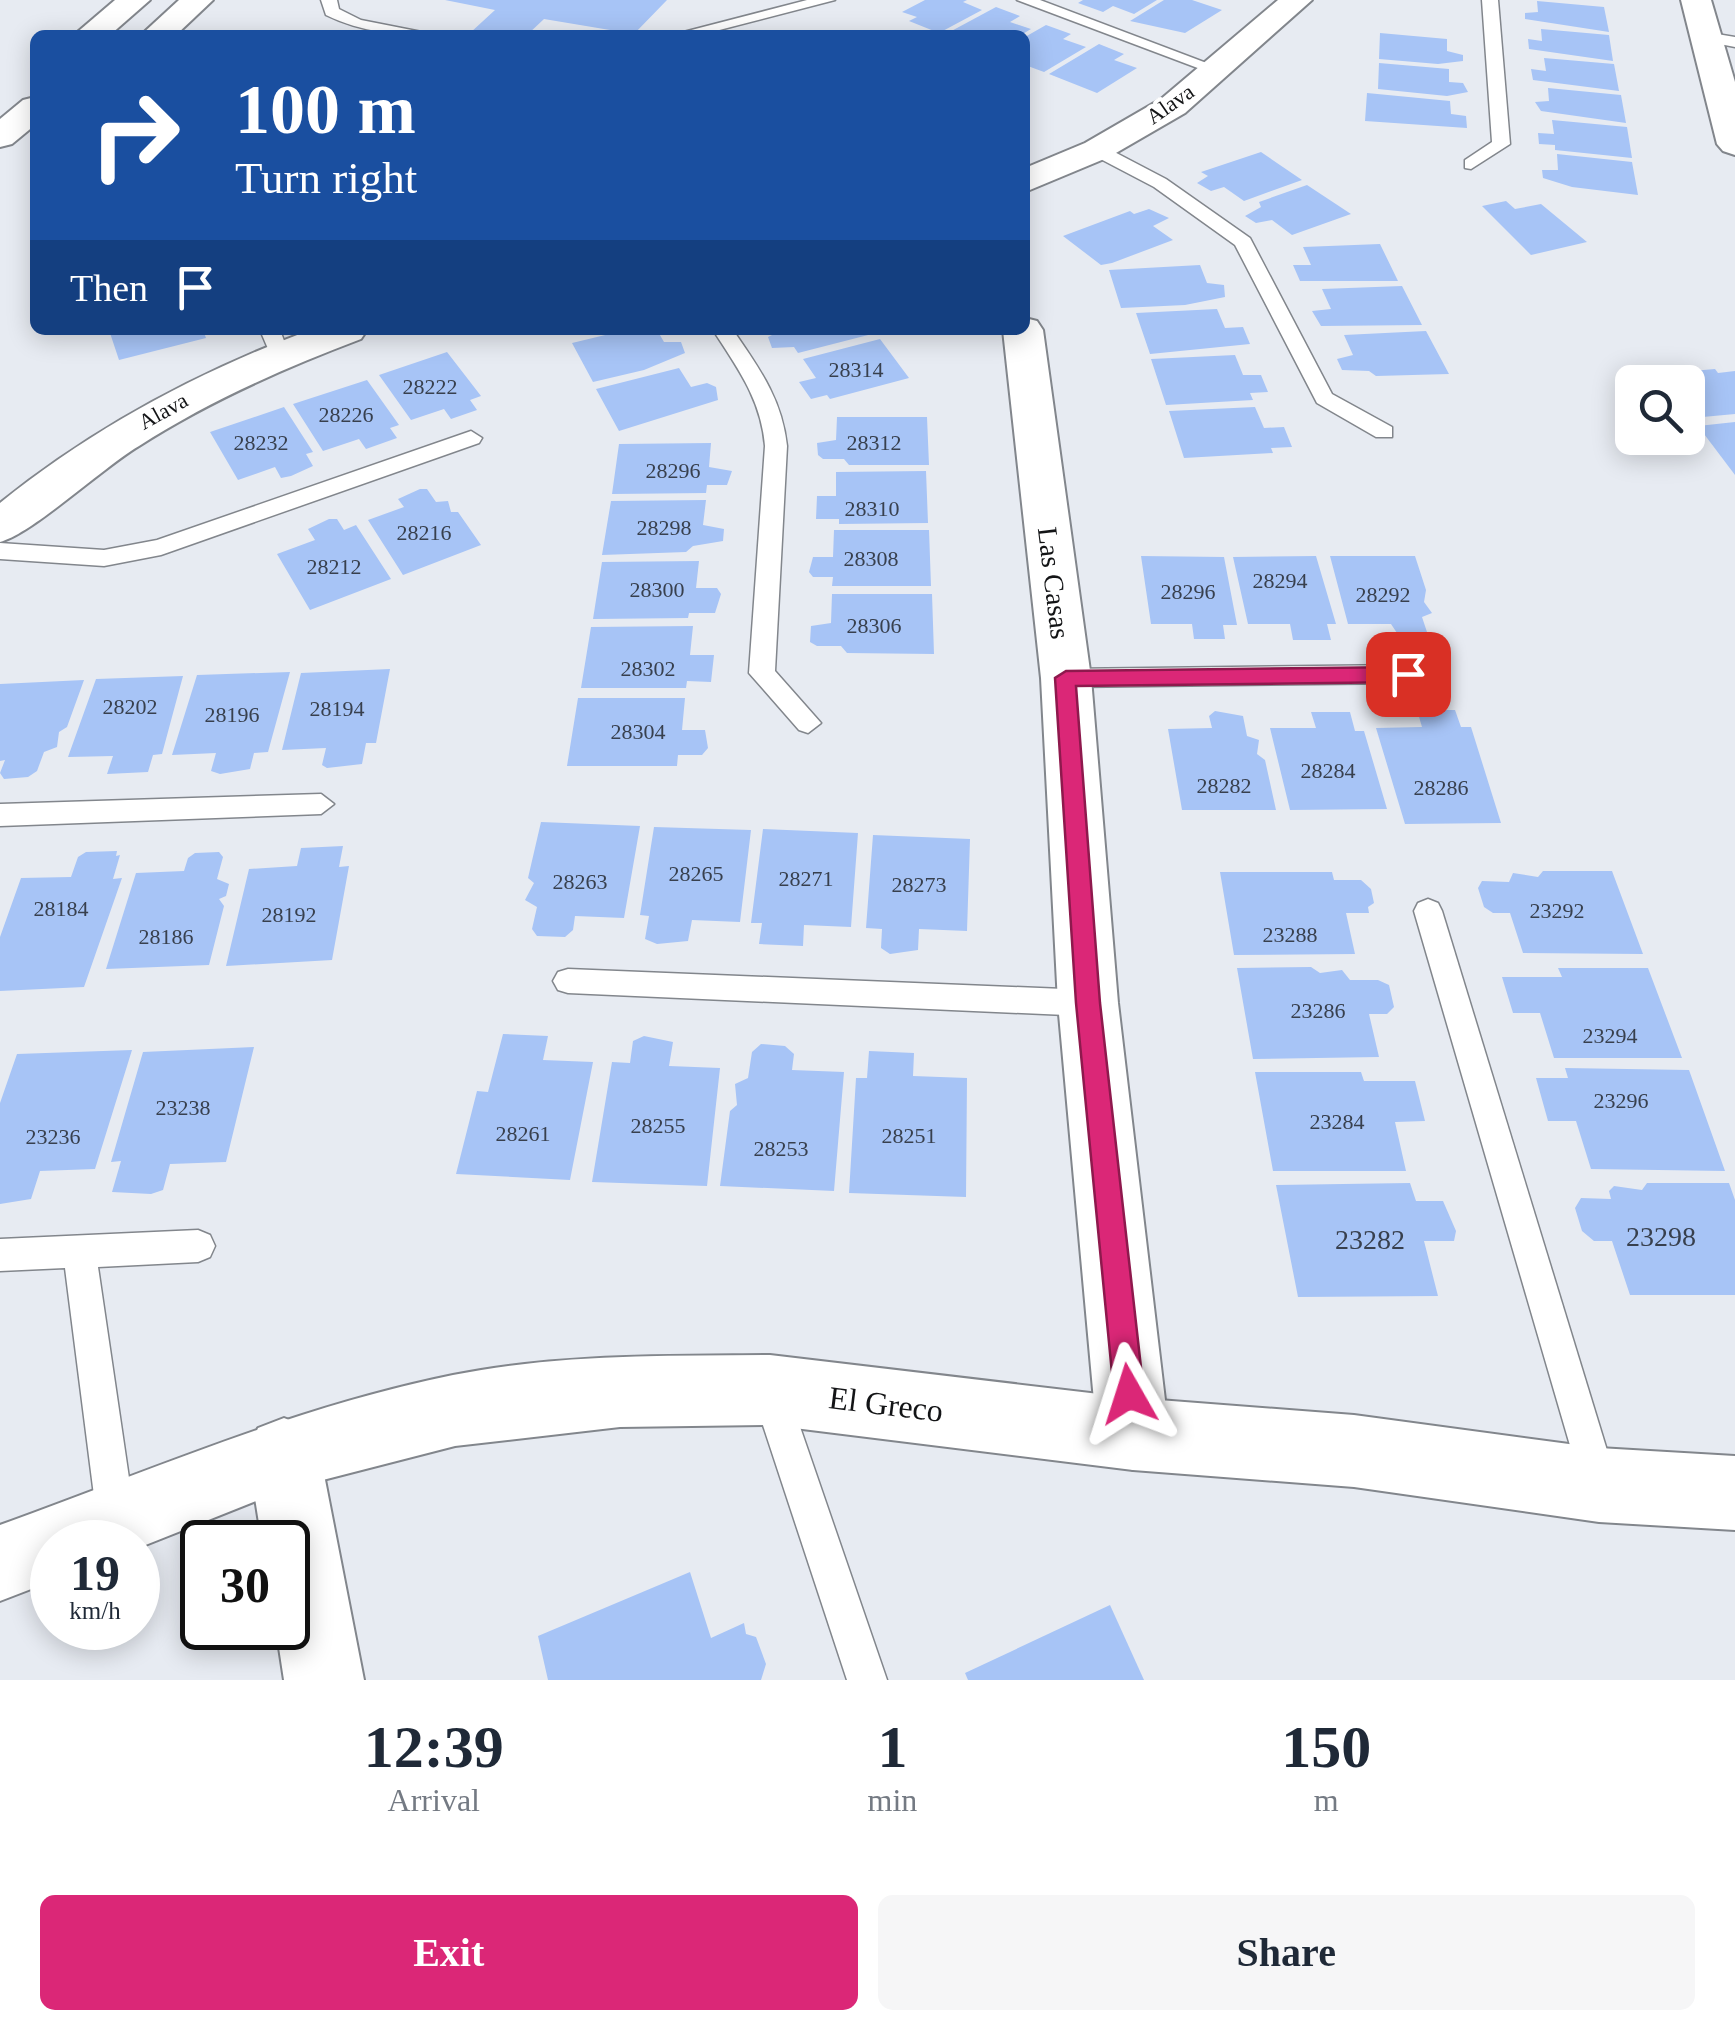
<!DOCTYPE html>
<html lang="en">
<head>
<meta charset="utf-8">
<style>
  :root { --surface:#fff; --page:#f6f6f7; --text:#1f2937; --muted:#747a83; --accent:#db2777 }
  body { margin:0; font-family:"Times New Roman",serif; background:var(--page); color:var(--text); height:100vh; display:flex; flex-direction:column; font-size:38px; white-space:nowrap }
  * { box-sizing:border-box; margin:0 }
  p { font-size:32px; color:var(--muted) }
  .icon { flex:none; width:55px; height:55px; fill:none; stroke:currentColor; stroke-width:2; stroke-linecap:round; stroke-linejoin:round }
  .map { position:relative; height:1680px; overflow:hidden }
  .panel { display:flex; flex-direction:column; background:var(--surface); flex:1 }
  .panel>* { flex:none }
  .hud { position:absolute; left:30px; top:30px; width:1000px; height:305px; border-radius:15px; box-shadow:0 5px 25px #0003; background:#1a4fa0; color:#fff; overflow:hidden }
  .buttons { position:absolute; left:1615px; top:365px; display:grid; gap:20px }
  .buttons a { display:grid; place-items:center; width:90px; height:90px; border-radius:15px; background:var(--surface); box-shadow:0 5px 25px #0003; font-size:50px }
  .speed { position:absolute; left:30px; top:1520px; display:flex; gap:20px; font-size:50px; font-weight:700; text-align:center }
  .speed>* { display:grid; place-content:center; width:130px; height:130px; border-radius:50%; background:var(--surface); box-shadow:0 5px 25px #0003; line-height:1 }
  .speed small { font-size:25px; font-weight:400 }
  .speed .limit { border:5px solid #111; border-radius:15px; background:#fff; color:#111 }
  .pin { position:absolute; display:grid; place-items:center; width:85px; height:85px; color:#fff; margin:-42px; border-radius:20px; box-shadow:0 5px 15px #0006 }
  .me { position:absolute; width:110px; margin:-55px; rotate:354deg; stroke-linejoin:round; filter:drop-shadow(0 0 8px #0008) }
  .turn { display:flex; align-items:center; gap:35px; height:210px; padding:0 40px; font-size:45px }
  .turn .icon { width:130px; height:130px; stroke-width:2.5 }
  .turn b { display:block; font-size:70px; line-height:85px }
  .then { display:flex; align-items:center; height:95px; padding:0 40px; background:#0003; gap:20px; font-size:38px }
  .eta { display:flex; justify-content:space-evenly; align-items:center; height:170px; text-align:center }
  .eta b { font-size:60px; font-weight:700; line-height:70px }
  .button { display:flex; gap:20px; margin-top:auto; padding:20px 40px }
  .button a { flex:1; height:115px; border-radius:15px; background:var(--accent); color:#fff; font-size:40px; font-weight:700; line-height:115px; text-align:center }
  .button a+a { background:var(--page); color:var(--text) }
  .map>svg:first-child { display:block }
  .building { fill:#a7c4f6 }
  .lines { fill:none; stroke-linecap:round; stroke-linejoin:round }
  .service-casing { stroke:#82868c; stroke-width:3 }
  .minor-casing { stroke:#82868c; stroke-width:4 }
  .tertiary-casing { stroke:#82868c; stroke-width:4 }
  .primary-casing { stroke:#82868c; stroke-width:4 }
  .service { fill:#fff; fill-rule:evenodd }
  .minor { fill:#fff; fill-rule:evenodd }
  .tertiary { fill:#fff; fill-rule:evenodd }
  .primary { fill:#fff; fill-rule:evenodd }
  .route { fill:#db2777; stroke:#8e194d; stroke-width:2.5 }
  .labels { text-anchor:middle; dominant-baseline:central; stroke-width:8; stroke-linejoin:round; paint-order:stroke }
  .far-street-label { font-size:22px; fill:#131416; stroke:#fff }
  .number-label { font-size:22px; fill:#38404e }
  .street-label { font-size:28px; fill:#131416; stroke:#fff }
  .near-number-label { font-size:28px; fill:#38404e }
  .near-street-label { font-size:32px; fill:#131416; stroke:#fff }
</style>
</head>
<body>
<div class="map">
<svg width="1735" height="1680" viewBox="0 0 1735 1680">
  <rect width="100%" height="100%" fill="#e7ebf2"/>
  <g class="building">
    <polygon points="445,0 667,0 634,34 544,19 527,35 470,33 495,10"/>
    <polygon points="925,0 967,0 963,2 982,10 939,33 909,21 917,17 902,12"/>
    <polygon points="1083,0 1157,0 1134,14 1113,6 1103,12 1078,3"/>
    <polygon points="1164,0 1192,0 1222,10 1185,33 1130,21"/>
    <polygon points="1537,1 1604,7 1609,32 1525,19 1525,13 1538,12"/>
    <polygon points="996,7 1020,16 1010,22 1031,29 1021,35 944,35"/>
    <polygon points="1046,25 1071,34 1063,39 1086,47 1044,72 1025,65 1025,37"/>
    <polygon points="1541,29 1609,35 1613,61 1529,49 1528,39 1542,41"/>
    <polygon points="1380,33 1447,39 1447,51 1463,55 1463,61 1438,64 1379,59"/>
    <polygon points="1099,44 1124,54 1114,60 1137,68 1097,93 1049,74"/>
    <polygon points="1544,58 1614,64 1619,91 1533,80 1531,69 1546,71"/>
    <polygon points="1379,63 1449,69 1449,82 1463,83 1468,92 1447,96 1378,89"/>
    <polygon points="1548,88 1621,95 1626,123 1541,111 1535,102 1549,101"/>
    <polygon points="1367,93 1450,101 1451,114 1466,116 1467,128 1365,121"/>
    <polygon points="1552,120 1627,127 1632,158 1555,150 1555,145 1539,144 1538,133 1554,134"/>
    <polygon points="1261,152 1302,180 1244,201 1224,187 1211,191 1197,183 1208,176 1201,172"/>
    <polygon points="1557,154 1632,162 1638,195 1572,187 1543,178 1542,170 1558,170"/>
    <polygon points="1307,185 1351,214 1292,235 1272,220 1256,223 1245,216 1261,207 1259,202"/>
    <polygon points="1506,201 1515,209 1541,204 1587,242 1531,255 1482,206"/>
    <polygon points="1149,209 1169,218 1153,226 1173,240 1112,263 1101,265 1063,236 1130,211 1134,214"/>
    <polygon points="1380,244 1398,281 1300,281 1293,265 1311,265 1303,247"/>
    <polygon points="1200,265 1207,283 1224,285 1225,297 1185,305 1121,308 1109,270"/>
    <polygon points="1402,286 1422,325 1321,326 1312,311 1331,309 1322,289"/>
    <polygon points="1217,309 1225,328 1243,327 1250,344 1150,354 1136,313"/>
    <polygon points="109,330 203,330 206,338 119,360"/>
    <polygon points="626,330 657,330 664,342 681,342 685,353 644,370 593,382 572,343"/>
    <polygon points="782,330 873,330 876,333 798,353 794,347 772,348 768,337"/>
    <polygon points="1426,331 1449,374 1376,376 1369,371 1342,370 1337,359 1353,355 1344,335"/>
    <polygon points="880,339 909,378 830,399 827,395 811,399 799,382 816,378 803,359"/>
    <polygon points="447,352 481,396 470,400 477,410 451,419 444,409 411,420 379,375"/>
    <polygon points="1235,355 1243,375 1261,375 1268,392 1250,393 1253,400 1166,405 1151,359"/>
    <polygon points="679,368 691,387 707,383 716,387 718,400 619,431 596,389"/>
    <polygon points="1715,369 1718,373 1735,371 1735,414 1692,418 1688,412 1688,382 1664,382 1657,374"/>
    <polygon points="367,380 399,425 390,428 397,438 366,449 359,439 323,451 293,404"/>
    <polygon points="284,407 313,452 306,454 313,466 291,476 281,478 275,467 238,480 210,432"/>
    <polygon points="1255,407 1264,428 1284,427 1292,447 1271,448 1273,453 1184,458 1169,411"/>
    <polygon points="837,417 927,417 929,465 849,465 844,459 823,459 818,455 817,443 836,440"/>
    <polygon points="1735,422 1735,475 1698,426"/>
    <polygon points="711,443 709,467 732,471 727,485 707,485 706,493 612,494 619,444"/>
    <polygon points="926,471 928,523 839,524 839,519 816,519 817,496 836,496 836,472"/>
    <polygon points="420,489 427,489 436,502 448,501 451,512 458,512 481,545 403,575 368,520 404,507 398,499"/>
    <polygon points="706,500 703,525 724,529 723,541 693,546 686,552 602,555 611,501"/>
    <polygon points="329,519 337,519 344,530 356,525 391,579 310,610 277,554 315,540 308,529"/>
    <polygon points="834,530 929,530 931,586 832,586 833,577 813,577 809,572 813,557 833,557"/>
    <polygon points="1141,556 1224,557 1237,625 1223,625 1225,639 1194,639 1192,624 1151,624"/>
    <polygon points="1316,556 1336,624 1327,624 1331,640 1293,640 1290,624 1248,624 1233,557"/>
    <polygon points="1330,556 1415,556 1426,590 1424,602 1432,613 1422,617 1428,635 1401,639 1391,624 1348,624"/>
    <polygon points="699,561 696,588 717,588 721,594 715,613 689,613 688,618 593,619 602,562"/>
    <polygon points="832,594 932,594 934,654 847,653 841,646 817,646 810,642 811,626 831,623"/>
    <polygon points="693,626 690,655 714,655 711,682 687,681 686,688 581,688 591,627"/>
    <polygon points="390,669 376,743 366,743 362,764 327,768 322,765 326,748 282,750 301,673"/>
    <polygon points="290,672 268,752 254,753 250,769 220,774 211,771 216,753 172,755 197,675"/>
    <polygon points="183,676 162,754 153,755 148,772 107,774 113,756 68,757 96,679"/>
    <polygon points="84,680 67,727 59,732 57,747 44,752 37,771 28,777 4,779 0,773 5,760 0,761 0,684"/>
    <polygon points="578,698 685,698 682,730 705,730 708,748 702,755 678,755 677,766 567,766"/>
    <polygon points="1417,710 1455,710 1461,727 1471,727 1501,823 1405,824 1376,728 1422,727"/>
    <polygon points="1215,711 1243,716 1247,736 1259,740 1257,754 1265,760 1276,810 1182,810 1168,729 1212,728 1209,716"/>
    <polygon points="1311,712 1350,712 1355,731 1364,731 1387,809 1290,810 1270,728 1316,728"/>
    <polygon points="541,822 640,826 624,918 575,916 573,930 565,937 537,936 532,929 537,907 525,900 534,883 528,878"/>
    <polygon points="654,827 751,830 740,922 692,920 688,941 657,944 645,939 649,916 640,915"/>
    <polygon points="763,829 858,833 851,927 804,925 803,946 759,944 762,923 751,923"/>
    <polygon points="873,835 970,839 967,931 919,929 918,950 890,954 881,948 882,929 866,928"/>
    <polygon points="343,846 339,867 349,866 332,960 226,966 249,869 297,866 301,848"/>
    <polygon points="117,851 116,856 120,855 113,879 122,878 84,987 0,991 0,937 21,878 71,877 78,857 86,852"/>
    <polygon points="219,852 223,857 217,879 229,884 226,896 219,899 224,906 209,965 106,969 136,873 184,871 188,858 195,853"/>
    <polygon points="1543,871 1612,871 1643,954 1523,953 1510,913 1493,913 1484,907 1478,888 1482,881 1509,882 1513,873 1538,877"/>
    <polygon points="1220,872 1332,872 1334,880 1361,880 1371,889 1374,903 1368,907 1369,913 1346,913 1355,954 1234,955"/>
    <polygon points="1311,967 1320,973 1342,970 1350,980 1378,980 1389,985 1394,1007 1387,1014 1369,1014 1379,1057 1253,1059 1237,968"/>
    <polygon points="1558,968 1648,968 1682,1058 1554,1058 1540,1013 1513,1013 1502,977 1562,977"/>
    <polygon points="503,1034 548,1036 543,1060 593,1062 570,1180 456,1174 477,1091 488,1092"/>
    <polygon points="644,1036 673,1042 669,1066 720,1068 707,1186 592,1182 612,1062 630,1063 633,1041"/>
    <polygon points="761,1044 785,1046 794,1054 792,1070 844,1072 834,1191 720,1186 730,1111 737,1105 735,1084 748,1078 752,1052"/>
    <polygon points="254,1047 226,1162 170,1164 163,1190 151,1194 112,1192 121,1161 111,1162 143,1052"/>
    <polygon points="132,1050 95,1169 40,1171 31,1199 0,1204 0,1103 17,1054"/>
    <polygon points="869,1051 914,1053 913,1076 967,1078 966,1197 849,1193 856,1078 867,1078"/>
    <polygon points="1565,1068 1689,1070 1725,1171 1591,1169 1576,1121 1548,1121 1536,1078 1568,1078"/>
    <polygon points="1255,1072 1361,1072 1364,1081 1415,1081 1425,1121 1395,1122 1406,1171 1273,1171"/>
    <polygon points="1410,1183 1416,1201 1443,1201 1456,1231 1454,1241 1424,1241 1438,1296 1298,1297 1276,1185"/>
    <polygon points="1647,1183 1729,1183 1735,1200 1735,1295 1630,1295 1612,1241 1594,1241 1582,1231 1575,1208 1581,1198 1611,1199 1609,1191 1614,1186 1642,1190"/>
    <polygon points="690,1572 711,1638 744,1623 746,1634 756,1637 766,1664 761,1680 548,1680 538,1636"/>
    <polygon points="1110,1605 1144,1680 968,1680 965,1673"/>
  </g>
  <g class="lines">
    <g class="service-casing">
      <g id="service">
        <path d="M321,0H337L339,9L361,20L437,35C397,35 363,33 326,15Z"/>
        <polygon points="807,0 835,0 700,35 672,35"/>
        <polygon points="1017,0 1040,0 1225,70 1211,73"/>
        <polygon points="1482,0 1498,0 1510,144 1471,169 1465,168 1465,160 1492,142"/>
        <polygon points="1705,32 1735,37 1735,47 1699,40 1699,34"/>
        <polygon points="1091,146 1103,146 1166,179 1250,238 1332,394 1392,427 1392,437 1376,437 1317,403 1235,245 1154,187 1091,154"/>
        <polygon points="260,330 280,330 289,354 286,358 272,358"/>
        <path d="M713,330H733C759,368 782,399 787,446L775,671L821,723L808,733L799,730L749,673L765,446C761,399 738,369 713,330Z"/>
        <polygon points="471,431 482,438 479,443 161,555 104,566 0,559 0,543 104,550 157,540"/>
        <polygon points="1408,665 1421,674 1408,683 1066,687 1053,678 1066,669"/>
        <polygon points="321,794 334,804 321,814 0,826 0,804"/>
        <polygon points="1428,899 1438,903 1442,911 1617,1483 1612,1496 1599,1501 1586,1496 1581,1483 1414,911 1418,903"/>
        <polygon points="568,969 1088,990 1099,994 1103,1003 1099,1012 1088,1016 568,993 558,990 553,981 558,972"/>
        <polygon points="198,1230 210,1235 215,1246 210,1257 198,1262 98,1267 135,1519 129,1532 116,1538 103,1532 97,1519 65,1268 0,1271 0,1239"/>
        <polygon points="770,1374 783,1379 788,1392 887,1680 847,1680 752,1392 757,1379"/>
      </g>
    </g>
    <g class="minor-casing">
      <g id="minor">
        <polygon points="1278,0 1312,0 1185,113 1109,157 1025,192 1025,168 1085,143 1161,99"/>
        <polygon points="1025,318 1037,321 1043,330 1091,678 1118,1003 1169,1434 1158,1459 1133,1470 1108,1459 1097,1434 1058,1003 1041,678 1003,330 1025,330"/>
        <polygon points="284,1418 310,1428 320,1454 364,1680 284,1680 276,1628 288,1628 288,1542 262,1542 248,1454 258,1428"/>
      </g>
    </g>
    <g class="tertiary-casing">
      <g id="tertiary">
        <polygon points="1681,0 1711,0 1735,82 1735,155 1723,151 1717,144"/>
        <path d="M310,330H367L361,339C284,368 209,401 139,446C102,468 33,533 0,542V503C93,428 198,372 310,330Z"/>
        <path d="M770,1355L1133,1398L1354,1415L1599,1448L1735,1456V1530L1599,1522L1354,1487L1133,1470L770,1425L620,1427L455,1446L284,1490L138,1548V1542H52V1581L0,1601V1525C150,1471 295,1407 453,1375C556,1354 665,1356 770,1355Z"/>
      </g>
    </g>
    <g class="primary-casing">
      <g id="primary">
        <polygon points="115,0 150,0 110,35 74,35"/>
        <polygon points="179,0 213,0 176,35 141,35"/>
        <polygon points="35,97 35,125 12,144 0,147 0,119 23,100"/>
      </g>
    </g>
    <use href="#service" class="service"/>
    <use href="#minor" class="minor"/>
    <use href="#tertiary" class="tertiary"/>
    <use href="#primary" class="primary"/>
  </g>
  <polygon class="route" points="1408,667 1419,674 1408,682 1076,686 1100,1003 1144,1394 1139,1405 1129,1409 1119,1405 1114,1394 1076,1003 1055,678 1066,671"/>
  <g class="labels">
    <g class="far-street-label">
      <text transform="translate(1170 104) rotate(-35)">Alava</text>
      <text transform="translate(163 411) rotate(-29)">Alava</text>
    </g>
    <g class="number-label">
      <text x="856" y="369">28314</text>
      <text x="430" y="386">28222</text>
      <text x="346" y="414">28226</text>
      <text x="261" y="442">28232</text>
      <text x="874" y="442">28312</text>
      <text x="673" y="470">28296</text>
      <text x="872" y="508">28310</text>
      <text x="664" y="527">28298</text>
      <text x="424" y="532">28216</text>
      <text x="871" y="558">28308</text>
      <text x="334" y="566">28212</text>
      <text x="1280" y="580">28294</text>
      <text x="657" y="589">28300</text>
      <text x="1188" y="591">28296</text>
      <text x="1383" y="594">28292</text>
      <text x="874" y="625">28306</text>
      <text x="648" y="668">28302</text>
      <text x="130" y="706">28202</text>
      <text x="337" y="708">28194</text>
      <text x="232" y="714">28196</text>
      <text x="638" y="731">28304</text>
      <text x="1328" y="770">28284</text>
      <text x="1224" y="785">28282</text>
      <text x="1441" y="787">28286</text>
      <text x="696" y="873">28265</text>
      <text x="806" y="878">28271</text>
      <text x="580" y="881">28263</text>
      <text x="919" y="884">28273</text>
      <text x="61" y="908">28184</text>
      <text x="1557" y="910">23292</text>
      <text x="289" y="914">28192</text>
      <text x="1290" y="934">23288</text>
      <text x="166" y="936">28186</text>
      <text x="1318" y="1010">23286</text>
      <text x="1610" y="1035">23294</text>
      <text x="1621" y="1100">23296</text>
      <text x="183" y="1107">23238</text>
      <text x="1337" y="1121">23284</text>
      <text x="658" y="1125">28255</text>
      <text x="523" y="1133">28261</text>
      <text x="909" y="1135">28251</text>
      <text x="53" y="1136">23236</text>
      <text x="781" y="1148">28253</text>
    </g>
    <g class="street-label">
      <text transform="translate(1054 583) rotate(83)">Las Casas</text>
    </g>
    <g class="near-number-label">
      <text x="1661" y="1236">23298</text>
      <text x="1370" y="1239">23282</text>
    </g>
    <g class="near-street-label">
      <text transform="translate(886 1404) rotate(7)">El Greco</text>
    </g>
  </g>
</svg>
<div class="buttons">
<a><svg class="icon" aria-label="search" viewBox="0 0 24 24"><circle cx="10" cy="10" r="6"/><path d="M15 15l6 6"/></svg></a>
</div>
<div class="speed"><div>19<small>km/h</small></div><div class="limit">30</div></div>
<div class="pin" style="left:1408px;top:674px;background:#d93025"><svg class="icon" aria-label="arrive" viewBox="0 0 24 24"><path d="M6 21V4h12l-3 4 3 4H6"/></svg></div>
<svg class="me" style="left:1129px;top:1394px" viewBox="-20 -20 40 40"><path d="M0-17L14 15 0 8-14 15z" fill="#db2777" stroke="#fff" stroke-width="4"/></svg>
<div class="hud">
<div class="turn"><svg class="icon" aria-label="right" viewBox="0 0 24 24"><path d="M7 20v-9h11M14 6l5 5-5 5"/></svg><div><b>100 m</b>Turn right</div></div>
<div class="then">Then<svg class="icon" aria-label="arrive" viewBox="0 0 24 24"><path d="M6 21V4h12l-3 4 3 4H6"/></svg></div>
</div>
</div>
<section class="panel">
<div class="eta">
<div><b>12:39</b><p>Arrival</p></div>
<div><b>1</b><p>min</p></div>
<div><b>150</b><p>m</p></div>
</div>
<div class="button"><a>Exit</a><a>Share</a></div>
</section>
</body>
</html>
